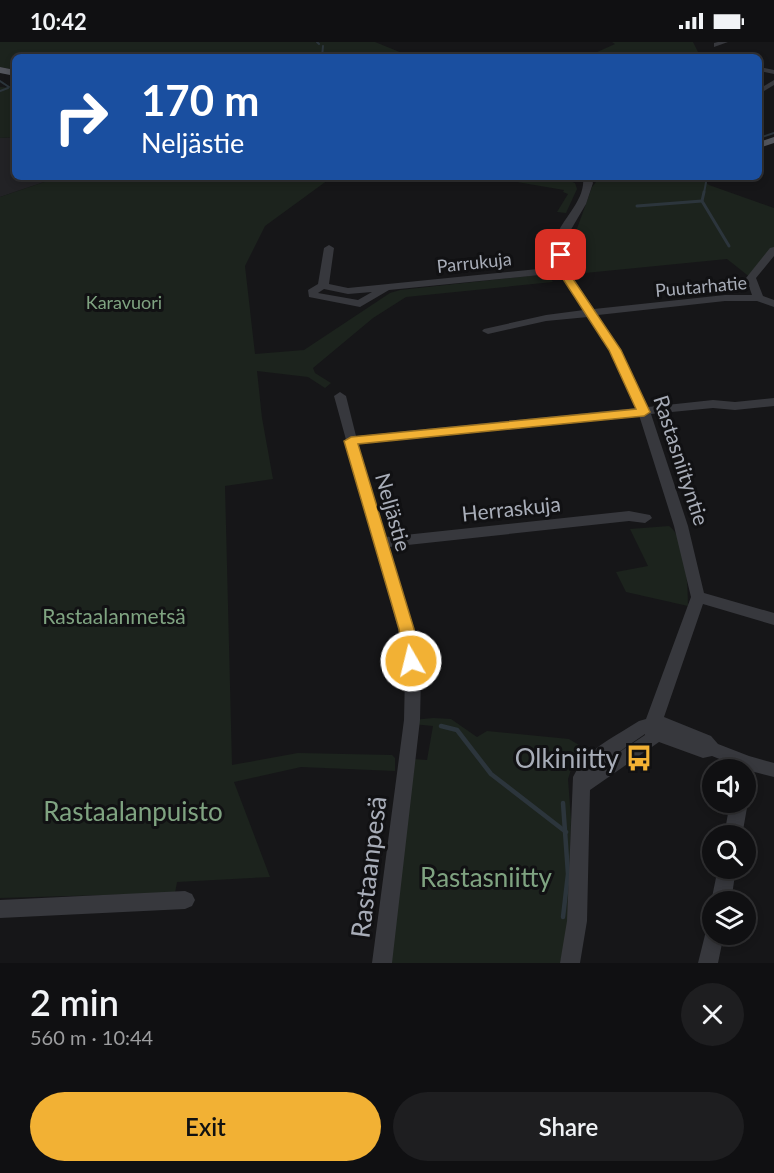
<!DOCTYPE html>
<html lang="en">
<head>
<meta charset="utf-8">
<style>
  :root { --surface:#101012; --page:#1e1e20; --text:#f1f3f6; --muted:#9c9d9f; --line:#303032; --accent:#f2b134 }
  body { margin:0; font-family:Lato,sans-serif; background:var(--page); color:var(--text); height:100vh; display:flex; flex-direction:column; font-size:22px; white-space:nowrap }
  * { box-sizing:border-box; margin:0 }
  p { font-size:20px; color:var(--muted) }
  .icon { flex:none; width:33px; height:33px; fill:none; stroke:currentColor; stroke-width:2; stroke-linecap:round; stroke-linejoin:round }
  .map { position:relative; height:921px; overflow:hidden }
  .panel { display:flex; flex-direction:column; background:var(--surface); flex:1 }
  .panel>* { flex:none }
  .hud { position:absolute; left:12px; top:12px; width:750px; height:126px; border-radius:9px; box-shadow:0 3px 9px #0003,0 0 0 2px var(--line); background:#1a4fa0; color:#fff; overflow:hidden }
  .tools { position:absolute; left:702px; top:717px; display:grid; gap:12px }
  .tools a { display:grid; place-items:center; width:54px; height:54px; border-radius:50%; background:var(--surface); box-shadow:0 3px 9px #0003,0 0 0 2px var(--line); font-size:30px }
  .pin { position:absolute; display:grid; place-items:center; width:51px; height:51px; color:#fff; margin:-26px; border-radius:12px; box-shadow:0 3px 9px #0006 }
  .me { position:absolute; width:66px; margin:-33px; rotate:352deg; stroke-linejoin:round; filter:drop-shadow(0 0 4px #0008) }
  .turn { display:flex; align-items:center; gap:21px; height:126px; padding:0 30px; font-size:27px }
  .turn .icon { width:78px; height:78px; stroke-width:2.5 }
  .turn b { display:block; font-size:42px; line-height:51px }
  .round { display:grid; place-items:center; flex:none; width:63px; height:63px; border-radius:32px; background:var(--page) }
  .headline { display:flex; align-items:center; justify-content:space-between; height:102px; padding:0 30px }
  h1 { font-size:36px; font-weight:600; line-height:45px }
  .action { display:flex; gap:12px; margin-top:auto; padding:12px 30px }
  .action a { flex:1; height:69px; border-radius:36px; background:var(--accent); color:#111; font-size:24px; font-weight:600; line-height:69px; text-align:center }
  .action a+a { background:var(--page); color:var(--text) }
  .status { display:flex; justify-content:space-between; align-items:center; height:42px; padding:0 30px; background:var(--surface); direction:ltr }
  .status svg { height:16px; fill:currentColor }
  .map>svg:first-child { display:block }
  .built { fill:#222225 }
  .green { fill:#1c231d }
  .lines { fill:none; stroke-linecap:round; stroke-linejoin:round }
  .stream-far2 { stroke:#2c353c; stroke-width:2 }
  .stream-far1 { stroke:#2c353c; stroke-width:3 }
  .stream { stroke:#2c353c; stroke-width:4.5 }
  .minor { fill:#37383d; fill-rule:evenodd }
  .major { fill:#53555c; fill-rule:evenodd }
  .route { fill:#f2b134; stroke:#9d7322; stroke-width:1.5 }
  .labels { text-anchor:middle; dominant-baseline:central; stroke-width:6; stroke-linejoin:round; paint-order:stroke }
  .far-street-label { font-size:18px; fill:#a8adb8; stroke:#111113 }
  .far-park-label { font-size:18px; fill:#7fa381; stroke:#111113 }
  .street-label { font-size:21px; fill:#a8adb8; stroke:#111113 }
  .park-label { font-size:21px; fill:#7fa381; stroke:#111113 }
  .near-poi-label { font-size:26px; fill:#a8adb8; stroke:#111113; text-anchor:end }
  .near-park-label { font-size:26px; fill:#7fa381; stroke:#111113 }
  .near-street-label { font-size:26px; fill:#a8adb8; stroke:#111113 }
</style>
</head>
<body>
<div class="status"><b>10:42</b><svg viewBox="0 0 49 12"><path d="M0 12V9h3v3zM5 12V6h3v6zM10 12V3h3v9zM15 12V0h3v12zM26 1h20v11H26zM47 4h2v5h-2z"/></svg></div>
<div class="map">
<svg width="774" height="921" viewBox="0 0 774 921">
  <rect width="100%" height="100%" fill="#161618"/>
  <polygon class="built" points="15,95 15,135 59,135 0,155 0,96"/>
  <g class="green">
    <polygon points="0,0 375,0 412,15 15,15 15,28 0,25"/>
    <polygon points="612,0 693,0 700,14 586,15 615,2"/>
    <polygon points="0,45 15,46 15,95 0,96"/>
    <polygon points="59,135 309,135 318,139 327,136 328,138 265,184 245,224 255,312 304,308 390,251 400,248 548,232 553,240 406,255 373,276 313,326 315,331 331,341 325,346 308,335 257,329 262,376 273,437 225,444 232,723 298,711 392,713 395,716 395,729 301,725 234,740 270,835 177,840 175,851 0,856 0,155"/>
    <polygon points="487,135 531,135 570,139 575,141 577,147 566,171 557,170 568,152 563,150 564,148"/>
    <polygon points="699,135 709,143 774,166 774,208 751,236 727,217 575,232 570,206 592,145 596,140 623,138 594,139 610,135"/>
    <path d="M669,484C686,495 688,544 688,564L626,550L616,530L648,524L630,487Z"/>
    <polygon points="434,676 451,677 477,695 487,689 569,697 579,703 568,737 571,777 568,888 560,921 388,921 413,717 427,718 433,684 412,682 412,678"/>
  </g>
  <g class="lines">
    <g class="stream-far2">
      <polyline points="317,0 319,2"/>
      <polyline points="322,15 323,4"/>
      <polyline points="0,39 9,45"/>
      <polyline points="0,49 8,46"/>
      <polyline points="759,96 774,91"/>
      <polyline points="704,151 707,135"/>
    </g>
    <g class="stream-far1">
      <polyline points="704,150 702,159 729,204"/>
      <polyline points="637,164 702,159"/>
    </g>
    <g class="stream">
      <polyline points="441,684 457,688 491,732 566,790"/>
      <polyline points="563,761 568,832 563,875"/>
    </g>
    <g class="minor">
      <polygon points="718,0 728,0 714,5 714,1"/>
      <polygon points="759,25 774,28 774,32 759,29"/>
      <polygon points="774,38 774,43 759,52 759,47"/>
      <path d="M583,135H591L593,141L586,162L566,196L568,228L594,267L725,253H752L746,236L770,206L774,205V214L756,236L763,254L774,258V265L757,259H725L598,273L621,308L648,365L713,358L735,360L774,356V364L735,368L713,366L651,372L688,484L704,551L774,571V583L703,562L664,675L711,694L718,702L749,714L774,721V735L747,728L712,714L703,716L659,700L590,748L587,879L580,921H560L567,879L573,735C587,706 613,696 639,679L646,677L691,555L674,484L639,373L358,402L386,495L629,469L650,473L652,476L645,481L629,479L389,505L414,587L421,633L420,678L392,921H372L404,678L405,633L398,587L334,354L340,350L346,354L356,394L636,366L609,308L588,275L546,279L488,292L482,289L484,287L546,273L584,268L560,231L389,248L360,265L309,255L308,248L318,242L324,206L329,203L334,206L329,242L348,246L558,225C557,217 554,205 556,196C561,177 586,159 583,135ZM324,247L348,252L372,250L358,258L318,251ZM645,692V693L600,723Z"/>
      <polygon points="746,755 748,760 742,794 724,794 730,760 746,760"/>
      <polygon points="718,826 736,826 731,860 712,860 712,862 711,860"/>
      <polygon points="185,849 192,852 195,858 192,864 185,867 0,876 0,858"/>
      <polygon points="712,883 712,892 724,892 718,921 698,921 707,885"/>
    </g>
    <g class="major">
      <polygon points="0,25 15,28 15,34 0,31"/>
      <polygon points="774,95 774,101 759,106 759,100"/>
    </g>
  </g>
  <polygon class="route" points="561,210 566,213 571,234 621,308 650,370 644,374 358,402 414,587 419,619 416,623 405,623 399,587 344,399 351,395 636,367 609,308 561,234 556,213"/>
  <defs>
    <g id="bus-bare" transform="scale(2.07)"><path d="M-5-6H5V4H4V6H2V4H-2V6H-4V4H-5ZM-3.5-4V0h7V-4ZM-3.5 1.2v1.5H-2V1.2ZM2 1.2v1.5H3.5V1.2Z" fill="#f2b134" stroke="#111113" stroke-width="2.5" paint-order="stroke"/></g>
  </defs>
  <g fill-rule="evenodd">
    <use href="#bus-bare" x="639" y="716"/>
  </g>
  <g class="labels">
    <g class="far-street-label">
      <text transform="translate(474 220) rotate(-6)">Parrukuja</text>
      <text transform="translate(701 244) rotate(-5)">Puutarhatie</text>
    </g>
    <g class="far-park-label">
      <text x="124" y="260">Karavuori</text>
    </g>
    <g class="street-label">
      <text transform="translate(682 418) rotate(72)">Rastasniityntie</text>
      <text transform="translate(511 466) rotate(-6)">Herraskuja</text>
      <text transform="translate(394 470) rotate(74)">Neljästie</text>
    </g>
    <g class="park-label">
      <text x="114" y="573">Rastaalanmetsä</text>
    </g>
    <g class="near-poi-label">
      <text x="619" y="716">Olkiniitty</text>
    </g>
    <g class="near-park-label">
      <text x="133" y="769">Rastaalanpuisto</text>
      <text x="486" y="835">Rastasniitty</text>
    </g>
    <g class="near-street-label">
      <text transform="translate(368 825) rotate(-83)">Rastaanpesä</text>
    </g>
  </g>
</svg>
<div class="tools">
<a><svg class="icon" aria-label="sound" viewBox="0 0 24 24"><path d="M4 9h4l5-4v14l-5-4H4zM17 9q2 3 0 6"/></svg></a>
<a><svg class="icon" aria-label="search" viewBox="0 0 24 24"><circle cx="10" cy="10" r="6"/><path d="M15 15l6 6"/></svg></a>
<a><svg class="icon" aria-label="layers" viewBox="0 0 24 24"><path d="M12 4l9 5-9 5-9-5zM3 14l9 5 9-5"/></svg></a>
</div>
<div class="pin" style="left:561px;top:213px;background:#d93025"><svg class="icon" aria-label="arrive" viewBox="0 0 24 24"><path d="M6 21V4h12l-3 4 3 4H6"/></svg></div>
<svg class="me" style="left:411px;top:619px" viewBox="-20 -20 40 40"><circle r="17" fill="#f2b134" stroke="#fff" stroke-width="3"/><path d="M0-11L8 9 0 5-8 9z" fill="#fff"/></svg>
<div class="hud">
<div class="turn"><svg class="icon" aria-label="right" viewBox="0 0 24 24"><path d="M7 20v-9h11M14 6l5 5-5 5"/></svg><div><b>170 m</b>Neljästie</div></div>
</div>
</div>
<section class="panel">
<div class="headline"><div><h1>2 min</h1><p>560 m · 10:44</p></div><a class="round"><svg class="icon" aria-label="close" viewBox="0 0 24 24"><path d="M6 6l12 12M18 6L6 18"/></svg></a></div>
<div class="action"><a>Exit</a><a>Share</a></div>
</section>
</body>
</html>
